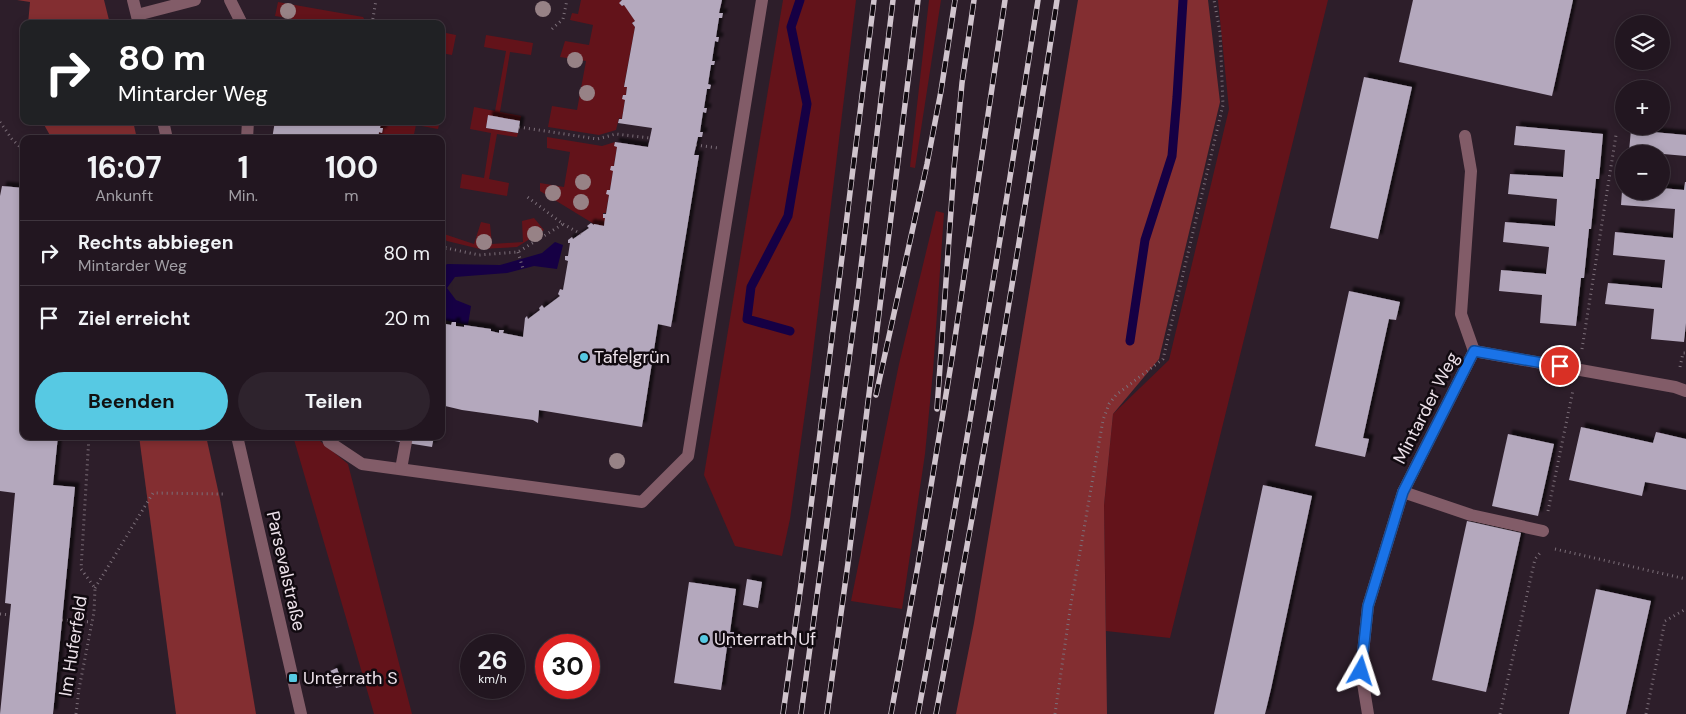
<!DOCTYPE html>
<html lang="de">
<head>
<meta charset="utf-8">
<style>
  :root { --surface:#221620; --page:#2e232d; --text:#f1f3f6; --muted:#a29fa5; --line:#3f353e; --accent:#57c9e3 }
  body { margin:0; font-family:"DM Sans",sans-serif; background:var(--page); color:var(--text); height:100vh; display:flex; flex-direction:column; font-size:19px; white-space:nowrap }
  * { box-sizing:border-box; margin:0 }
  p { font-size:16px; color:var(--muted) }
  .icon { flex:none; width:28px; height:28px; fill:none; stroke:currentColor; stroke-width:2; stroke-linecap:round; stroke-linejoin:round }
  .map { position:relative; flex:1; overflow:hidden }
  .details { position:absolute; left:20px; top:135px; width:425px; height:305px; display:flex; flex-direction:column; background:var(--surface); border-radius:10px; box-shadow:0 2px 8px #0003,0 0 0 1px var(--line) }
  .details>* { flex:none }
  .guide { position:absolute; left:20px; top:20px; width:425px; height:105px; border-radius:10px; box-shadow:0 2px 8px #0003,0 0 0 1px var(--line); background:#202124; color:#fff; overflow:hidden }
  .buttons { position:absolute; left:1615px; top:15px; display:grid; gap:10px }
  .buttons a { display:grid; place-items:center; width:55px; height:55px; border-radius:50%; background:var(--surface); box-shadow:0 2px 8px #0003,0 0 0 1px var(--line); font-size:25px }
  .speed { position:absolute; left:460px; top:634px; display:flex; gap:10px; font-size:25px; font-weight:700; text-align:center }
  .speed>* { display:grid; place-content:center; width:65px; height:65px; border-radius:50%; background:var(--surface); box-shadow:0 2px 8px #0003,0 0 0 1px var(--line); line-height:1 }
  .speed small { font-size:12px; font-weight:400 }
  .speed .limit { border:8px solid #d22; background:#fff; color:#111 }
  .pin { position:absolute; display:grid; place-items:center; width:42px; height:42px; color:#fff; margin:-21px; border:2px solid #fff; border-radius:50%; box-shadow:0 1px 5px #0007 }
  .me { position:absolute; width:55px; margin:-28px; rotate:6deg; stroke-linejoin:round; filter:drop-shadow(0 0 4px #0008) }
  .turn { display:flex; align-items:center; gap:18px; height:105px; padding:0 15px; font-size:22px }
  .turn .icon { width:65px; height:65px; stroke-width:2.5 }
  .turn b { display:block; font-size:35px; line-height:42px }
  .eta { display:flex; justify-content:space-evenly; align-items:center; height:85px; text-align:center }
  .eta b { font-size:30px; font-weight:700; line-height:35px }
  .action { display:flex; gap:10px; margin-top:auto; padding:10px 15px }
  .action a { flex:1; height:58px; border-radius:30px; background:var(--accent); color:#111; font-size:20px; font-weight:700; line-height:58px; text-align:center }
  .action a+a { background:var(--page); color:var(--text) }
  ul { padding:0; list-style:none }
  li { display:flex; align-items:center; gap:15px; height:65px; padding:0 15px; border-top:1px solid var(--line) }
  li div { flex:1 }
  li b { display:block; font-size:19px }
  li em { font-style:normal }
  .map>svg:first-child { display:block }
  .green { fill:#63131a }
  .forest { fill:#832e31 }
  .water { fill:#160044 }
  .lines { fill:none; stroke-linecap:round; stroke-linejoin:round }
  .stream { stroke:#160044; stroke-width:9 }
  .building { fill:#b4a8bd; filter:url(#shadow) }
  .path { stroke:#7c6f79; stroke-width:3; stroke-dasharray:1 4; stroke-linecap:butt }
  .minor { stroke:#825c68; stroke-width:12 }
  .rail-casing { stroke:#d0c4cd; stroke-width:5.5 }
  .rail { stroke:#110a10; stroke-width:4; stroke-dasharray:11; stroke-linecap:butt }
  .tree { fill:#978286 }
  .route-casing { stroke:#114b97; stroke-width:12 }
  .route { stroke:#1a73e8; stroke-width:9 }
  .poi-dot { fill:#57c9e3; stroke:#110a10; stroke-width:2 }
  .labels { text-anchor:middle; dominant-baseline:central; stroke-width:5; stroke-linejoin:round; paint-order:stroke }
  .poi-label { font-size:18px; fill:#ede2ea; stroke:#110a10; text-anchor:start }
  .street-label { font-size:18px; fill:#ede2ea; stroke:#110a10 }
</style>
</head>
<body>
<div class="map">
<svg width="1686" height="714" viewBox="0 0 1686 714">
  <defs>
    <filter id="shadow"><feDropShadow dx="4.5" dy="-4.5" stdDeviation="1" flood-color="#0009"/></filter>
  </defs>
  <rect width="100%" height="100%" fill="#2d1e2a"/>
  <g class="green">
    <polygon points="581,0 621,0 620,3 622,6 625,5 635,21 632,23 635,27 624,86 627,87 626,95 623,95 622,98 625,99 622,119 619,118 616,130 599,135 548,127 552,106 577,110 586,61 560,57 565,41 589,45 593,25 570,20 572,13 578,14"/>
    <polygon points="783,0 856,0 810,377 790,519 782,556 735,546 704,475"/>
    <polygon points="929,0 941,0 915,168 910,167"/>
    <polygon points="1218,0 1328,0 1170,638 1106,631 1104,505 1113,414 1169,360 1229,109"/>
    <polygon points="278,2 363,17 367,24 324,24 275,16"/>
    <polygon points="441,32 456,35 452,55 441,53"/>
    <polygon points="486,35 533,43 531,55 510,52 500,112 521,116 520,121 488,116 486,128 518,133 517,137 497,134 489,179 509,183 507,196 460,188 462,174 484,178 491,133 470,129 474,107 495,111 506,51 484,47"/>
    <polygon points="381,121 440,121 438,129 416,125 413,139 378,139 379,132 382,132 383,128 380,128"/>
    <polygon points="547,137 602,146 615,142 614,145 617,147 610,190 607,190 609,194 606,213 603,213 603,217 606,218 604,226 594,224 540,191 540,183 564,187 570,152 547,148"/>
    <polygon points="936,211 944,213 933,371 925,454 902,609 851,601 899,364"/>
    <polygon points="534,218 544,230 517,247 480,249 447,241 441,237 441,233 474,244 481,222 490,224 492,244 523,242 522,221"/>
    <polygon points="293,436 319,436 320,441 348,464 412,714 374,714"/>
  </g>
  <g class="forest">
    <polygon points="17,0 104,0 110,24 28,24 30,2"/>
    <polygon points="1078,0 1208,0 1220,102 1159,359 1113,414 1104,505 1107,714 956,714 974,623"/>
    <polygon points="42,121 133,121 137,139 52,139"/>
    <polygon points="139,436 206,436 220,499 256,714 176,714"/>
  </g>
  <path class="water" d="M555,242L563,245L557,269L534,266L507,273L455,277L447,288L456,300L471,306L468,325L444,320C444,303 441,287 441,270L447,264L500,265L542,253Z"/>
  <g class="lines">
    <g class="stream">
      <polyline points="790,331 747,319 751,287 788,216 807,104 791,27 800,0"/>
      <polyline points="1130,341 1145,240 1172,156 1177,97 1183,0"/>
    </g>
  </g>
  <g class="building">
    <polygon points="622,0 722,0 719,13 723,13 722,18 719,18 716,37 719,37 718,42 715,41 712,61 715,61 714,65 711,65 708,84 711,85 710,89 707,89 704,108 707,108 706,113 703,112 700,132 703,132 702,137 698,137 694,155 699,155 671,327 658,324 642,427 539,410 538,423 533,420 462,410 441,405 441,323 451,325 452,322 456,322 456,326 464,327 464,325 491,329 491,331 499,333 499,330 504,330 503,333 523,337 525,318 527,316 528,319 540,310 539,308 542,305 544,308 560,296 558,294 560,289 563,290 568,261 565,260 565,256 568,256 570,243 568,243 568,240 572,237 573,239 589,228 587,226 591,223 594,225 594,224 604,226 605,218 603,218 603,214 606,214 609,195 606,194 607,190 610,190 613,171 610,170 611,166 614,166 617,147 614,146 615,142 648,147 652,128 618,123 619,119 622,119 625,100 622,99 623,95 626,95 627,87 624,87 635,27 632,23 635,21 624,5 622,6 619,3"/>
    <polygon points="1413,0 1573,0 1552,96 1399,62"/>
    <polygon points="1364,77 1412,87 1378,239 1330,228"/>
    <polygon points="488,115 520,121 518,133 486,128"/>
    <polygon points="275,121 381,121 380,128 383,128 382,133 379,132 378,139 272,139"/>
    <polygon points="1516,126 1603,134 1599,179 1596,179 1591,229 1589,229 1584,278 1581,278 1576,326 1540,323 1542,295 1499,291 1501,270 1546,274 1549,247 1503,242 1505,222 1555,226 1557,199 1508,194 1510,174 1563,177 1565,150 1514,145"/>
    <polygon points="1631,130 1686,135 1686,156 1629,151"/>
    <polygon points="1685,182 1686,182 1686,323 1684,342 1651,339 1654,309 1605,304 1608,283 1662,288 1665,260 1613,255 1615,232 1673,238 1675,209 1621,205 1622,191 1661,191 1661,188 1684,190"/>
    <polygon points="2,186 24,188 24,436 58,436 53,485 75,487 53,714 0,714 11,604 5,603 15,493 0,491 0,196"/>
    <polygon points="1349,291 1400,302 1396,320 1389,319 1363,438 1369,439 1365,457 1315,446"/>
    <polygon points="1581,427 1653,443 1656,432 1686,439 1686,490 1645,482 1642,496 1569,480"/>
    <polygon points="1508,434 1554,444 1538,516 1492,506"/>
    <polygon points="383,436 434,436 432,447 382,439"/>
    <polygon points="1263,485 1312,496 1271,689 1265,714 1214,714"/>
    <polygon points="1467,521 1521,533 1486,692 1432,680"/>
    <polygon points="747,579 762,582 758,608 743,605"/>
    <polygon points="689,582 736,589 730,632 734,632 732,648 727,647 721,690 674,683"/>
    <polygon points="1596,589 1651,601 1626,714 1569,714"/>
    <polygon points="337,668 343,686 336,688 330,671"/>
  </g>
  <g class="lines">
    <g class="path">
      <polyline points="372,24 376,0"/>
      <polyline points="552,29 563,19 567,0"/>
      <polyline points="0,122 12,139 24,151"/>
      <polyline points="519,127 597,139 616,134 650,138"/>
      <polyline points="696,145 718,148"/>
      <polyline points="441,189 445,186"/>
      <polyline points="563,224 581,234"/>
      <polyline points="441,245 446,248"/>
      <polyline points="441,251 446,248 479,255 518,252 563,224 526,196"/>
      <polyline points="518,252 523,269"/>
      <polyline points="1582,349 1616,135"/>
      <polyline points="1680,367 1683,353 1686,353"/>
      <polyline points="1548,511 1573,390"/>
      <polyline points="1555,549 1686,579"/>
      <polyline points="95,588 153,493 223,494"/>
      <polyline points="0,614 10,615"/>
      <polyline points="62,620 92,622"/>
      <polyline points="76,714 79,689 94,612 95,588 81,569 89,436"/>
      <polyline points="1055,714 1071,603 1103,420 1109,404 1116,395 1163,359 1223,105 1220,32 1214,0"/>
      <polyline points="1500,714 1535,559 1540,553"/>
      <polyline points="1646,714 1665,621 1686,609"/>
    </g>
    <g class="minor">
      <polyline points="133,0 139,24"/>
      <polyline points="230,0 242,24"/>
      <polyline points="137,15 195,0"/>
      <polyline points="163,121 167,139"/>
      <polyline points="247,139 248,121"/>
      <polyline points="1474,351 1675,387 1686,391"/>
      <polyline points="237,436 301,714"/>
      <polyline points="327,436 329,442 362,464 642,502 688,456 762,0"/>
      <polyline points="401,469 407,436"/>
      <polyline points="1403,492 1471,515 1543,531"/>
      <polyline points="1368,714 1361,671 1368,606 1403,492 1474,351 1461,314 1471,171 1465,136"/>
    </g>
    <g class="rail-casing">
      <g id="rail">
        <polyline points="876,395 927,164 941,91 955,0"/>
        <polyline points="937,409 954,168 962,83 974,0"/>
        <polyline points="783,714 803,570 874,0"/>
        <polyline points="801,714 857,300 893,0"/>
        <polyline points="827,714 848,563 918,0"/>
        <polyline points="891,714 918,565 952,358 1005,0"/>
        <path d="M918,714C962,477 1001,238 1038,0"/>
        <path d="M936,714C981,477 1021,239 1057,0"/>
      </g>
    </g>
    <use href="#rail" class="rail"/>
  </g>
  <g class="tree">
    <circle cx="543" cy="9" r="8"/>
    <circle cx="288" cy="11" r="8"/>
    <circle cx="575" cy="60" r="8"/>
    <circle cx="587" cy="93" r="8"/>
    <circle cx="583" cy="182" r="8"/>
    <circle cx="553" cy="193" r="8"/>
    <circle cx="581" cy="202" r="8"/>
    <circle cx="535" cy="234" r="8"/>
    <circle cx="484" cy="242" r="8"/>
    <circle cx="617" cy="461" r="8"/>
  </g>
  <g class="lines">
    <g class="route-casing">
      <polyline id="route" points="1361,671 1368,606 1403,492 1474,351 1560,366"/>
    </g>
    <use href="#route" class="route"/>
  </g>
  <g class="poi-dot">
    <circle cx="584" cy="357" r="5"/>
    <circle cx="704" cy="639" r="5"/>
    <rect x="288" y="673" width="10" height="10" rx="2.5"/>
  </g>
  <g class="labels">
    <g class="poi-label">
      <text x="594" y="357">Tafelgrün</text>
      <text x="714" y="639">Unterrath Uf</text>
      <text x="303" y="678">Unterrath S</text>
    </g>
    <g class="street-label">
      <text transform="translate(1426 408) rotate(-63)">Mintarder Weg</text>
      <text transform="translate(286 571) rotate(77)">Parsevalstraße</text>
      <text transform="translate(73 646) rotate(-81)">Im Huferfeld</text>
    </g>
  </g>
</svg>
<div class="buttons">
<a><svg class="icon" aria-label="layers" viewBox="0 0 24 24"><path d="M12 4l9 5-9 5-9-5zM3 14l9 5 9-5"/></svg></a>
<a>+</a>
<a>−</a>
</div>
<div class="speed"><div>26<small>km/h</small></div><div class="limit">30</div></div>
<div class="pin" style="left:1560px;top:366px;background:#d93025"><svg class="icon" aria-label="arrive" viewBox="0 0 24 24"><path d="M6 21V4h12l-3 4 3 4H6"/></svg></div>
<svg class="me" style="left:1361px;top:671px" viewBox="-20 -20 40 40"><path d="M0-17L14 15 0 8-14 15z" fill="#1a73e8" stroke="#fff" stroke-width="4"/></svg>
<div class="guide">
<div class="turn"><svg class="icon" aria-label="right" viewBox="0 0 24 24"><path d="M7 20v-9h11M14 6l5 5-5 5"/></svg><div><b>80 m</b>Mintarder Weg</div></div>
</div>
<section class="details">
<div class="eta">
<div><b>16:07</b><p>Ankunft</p></div>
<div><b>1</b><p>Min.</p></div>
<div><b>100</b><p>m</p></div>
</div>
<ul>
<li><svg class="icon" aria-label="right" viewBox="0 0 24 24"><path d="M7 20v-9h11M14 6l5 5-5 5"/></svg><div><b>Rechts abbiegen</b><p>Mintarder Weg</p></div><em>80 m</em></li>
<li><svg class="icon" aria-label="arrive" viewBox="0 0 24 24"><path d="M6 21V4h12l-3 4 3 4H6"/></svg><div><b>Ziel erreicht</b></div><em>20 m</em></li>
</ul>
<div class="action"><a>Beenden</a><a>Teilen</a></div>
</section>
</div>
</body>
</html>
